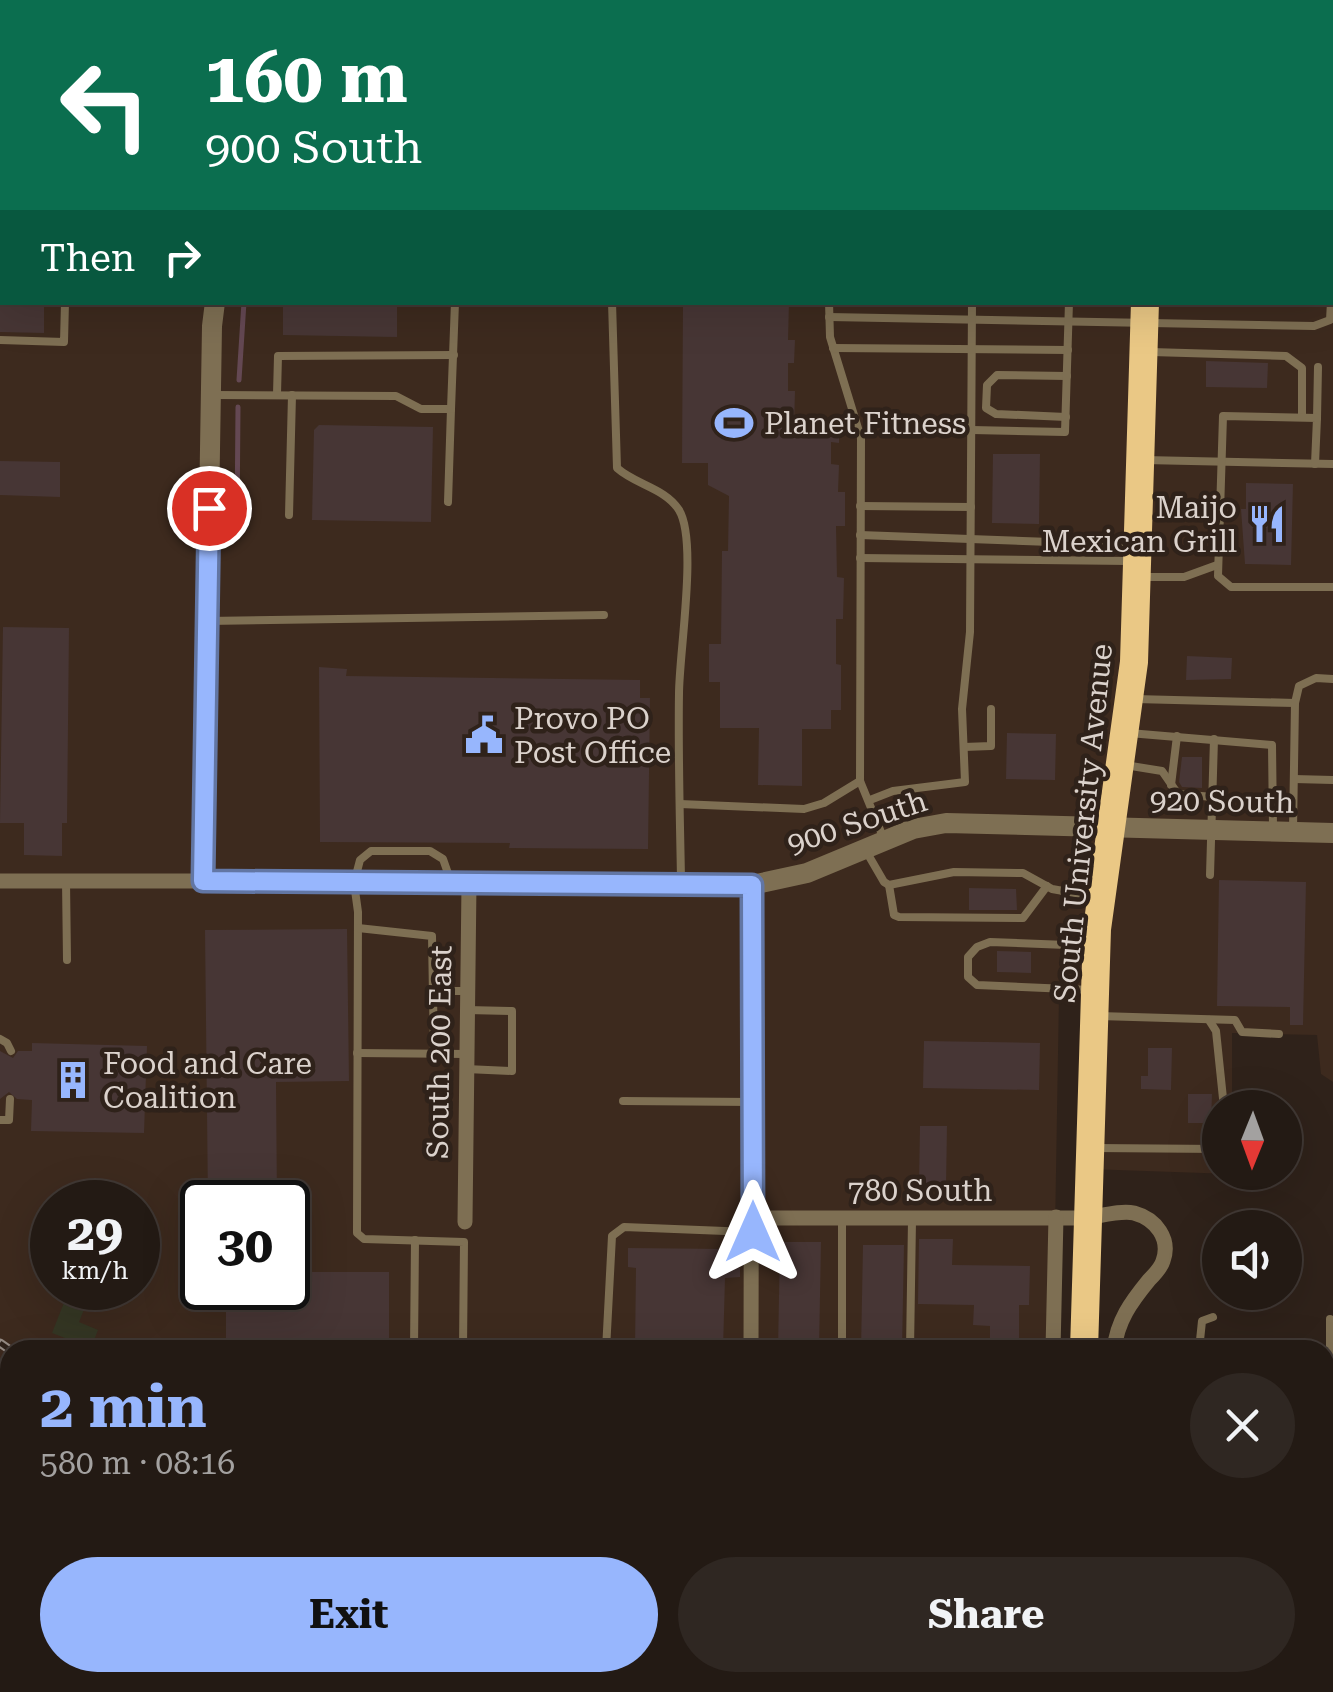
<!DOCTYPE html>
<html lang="en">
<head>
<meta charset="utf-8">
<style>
  :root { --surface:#231a14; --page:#2f2722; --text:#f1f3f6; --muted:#a3a1a0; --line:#403834; --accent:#97b6fd }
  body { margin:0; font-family:"Roboto Serif",serif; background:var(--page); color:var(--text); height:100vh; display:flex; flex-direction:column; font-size:38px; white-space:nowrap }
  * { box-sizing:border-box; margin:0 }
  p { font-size:32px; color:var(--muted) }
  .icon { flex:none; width:55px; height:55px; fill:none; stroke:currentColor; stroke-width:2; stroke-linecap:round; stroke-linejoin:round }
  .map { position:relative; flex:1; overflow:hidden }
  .details { position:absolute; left:0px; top:1340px; width:1335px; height:352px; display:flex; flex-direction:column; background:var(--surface); border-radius:30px 30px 0 0; box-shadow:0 10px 40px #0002,0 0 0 2px var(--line) }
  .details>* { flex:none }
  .guide { position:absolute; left:0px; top:0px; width:1335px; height:305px; box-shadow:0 10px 40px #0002,0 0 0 2px var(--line); background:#0b6e4f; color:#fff; overflow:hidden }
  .needle { width:65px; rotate:181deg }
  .fabs { position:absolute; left:1202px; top:1090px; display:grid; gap:20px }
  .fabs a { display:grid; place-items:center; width:100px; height:100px; border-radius:50%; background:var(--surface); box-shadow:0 10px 40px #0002,0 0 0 2px var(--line); font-size:50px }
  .speed { position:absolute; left:30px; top:1180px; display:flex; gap:20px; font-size:50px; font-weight:700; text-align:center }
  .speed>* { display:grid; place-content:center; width:130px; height:130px; border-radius:50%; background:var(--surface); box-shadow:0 10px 40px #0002,0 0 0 2px var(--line); line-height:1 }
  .speed small { font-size:25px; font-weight:400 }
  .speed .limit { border:5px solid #111; border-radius:15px; background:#fff; color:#111 }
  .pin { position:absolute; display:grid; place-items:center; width:85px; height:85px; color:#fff; margin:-42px; border:5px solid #fff; border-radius:50%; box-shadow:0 2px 10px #0007 }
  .me { position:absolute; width:110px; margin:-55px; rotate:0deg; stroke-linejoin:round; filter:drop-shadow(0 0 8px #0008) }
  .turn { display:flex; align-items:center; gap:35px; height:210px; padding:0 40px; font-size:45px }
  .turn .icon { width:130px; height:130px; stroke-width:2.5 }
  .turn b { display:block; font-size:70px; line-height:85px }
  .then { display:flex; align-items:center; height:95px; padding:0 40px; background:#0003; gap:20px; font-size:38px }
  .round { display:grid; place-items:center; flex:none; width:105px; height:105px; border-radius:52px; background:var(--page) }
  .overview { display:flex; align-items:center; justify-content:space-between; height:170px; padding:0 40px }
  h1 { font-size:60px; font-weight:700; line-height:75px; color:var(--accent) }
  .button { display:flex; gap:20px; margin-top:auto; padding:20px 40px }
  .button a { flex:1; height:115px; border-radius:60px; background:var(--accent); color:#111; font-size:40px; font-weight:700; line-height:115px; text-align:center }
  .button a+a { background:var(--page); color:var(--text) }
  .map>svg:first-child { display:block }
  .built { fill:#3d2a1e; fill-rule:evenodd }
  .green { fill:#353724 }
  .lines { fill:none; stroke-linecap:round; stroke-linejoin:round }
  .stream { stroke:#644853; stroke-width:5 }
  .building { fill:#473635 }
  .path { stroke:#8b8079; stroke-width:2.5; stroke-dasharray:5 8; stroke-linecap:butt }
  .service { stroke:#7e6f53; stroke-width:8 }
  .minor { stroke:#7e6f53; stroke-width:15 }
  .tertiary { stroke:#7e6f53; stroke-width:20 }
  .trunk { stroke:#eac885; stroke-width:28 }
  .rail-casing { stroke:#968c85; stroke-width:9 }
  .rail { stroke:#2f221a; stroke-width:5; stroke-dasharray:15; stroke-linecap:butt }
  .trunk-bridge { stroke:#eac885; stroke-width:28 }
  .route-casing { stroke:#6276a4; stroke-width:25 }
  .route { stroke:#97b6fd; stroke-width:18 }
  .labels { text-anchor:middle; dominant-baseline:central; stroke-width:9; stroke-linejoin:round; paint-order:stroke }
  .poi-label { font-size:30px; fill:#dbd2cc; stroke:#2f221a; text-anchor:start }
  .street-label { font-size:30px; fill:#dbd2cc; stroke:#2f221a }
</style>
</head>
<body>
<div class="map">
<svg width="1333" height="1692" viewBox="0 0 1333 1692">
  <rect width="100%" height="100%" fill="#2f221a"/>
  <path class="built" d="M0,0H1333V1082L1321,1074L1317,1035L1232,1033V1107L1220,1108V1172L1232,1174L1088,1169L1091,995H1059L1053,1350H10V1682H993L1043,1692H0ZM2,2H1332V302H2ZM52,1202H138V1288H52ZM202,1202H288V1288H202Z"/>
  <polygon class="green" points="65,1300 85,1307 79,1322 98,1330 91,1348 52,1333"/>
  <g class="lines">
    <g class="stream">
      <polyline points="436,2 436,0"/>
      <polyline points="239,380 244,302"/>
      <polyline points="237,525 238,407"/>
    </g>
  </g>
  <g class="building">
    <polygon points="0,302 44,302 44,333 0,332"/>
    <polygon points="283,302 397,302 397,337 283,335"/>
    <polygon points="683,302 789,302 788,340 795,340 794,363 788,363 788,391 795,391 794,426 817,426 816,419 839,419 839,443 831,442 831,464 839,465 838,492 845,492 845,526 836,526 837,577 844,578 843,619 836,619 836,664 841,665 841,710 831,710 831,729 802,729 802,786 758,785 759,728 720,728 720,682 709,682 709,644 721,644 722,551 728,551 729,496 708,485 708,463 682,463"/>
    <polygon points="1206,361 1268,363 1267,388 1206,387"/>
    <polygon points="319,425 433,427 431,522 312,520 314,430"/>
    <polygon points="993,454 1040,454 1039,524 992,523"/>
    <polygon points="0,461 60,462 60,497 0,495"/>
    <polygon points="1246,483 1293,484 1291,565 1245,564 1241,509 1246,509"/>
    <polygon points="3,627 69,628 67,823 62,823 62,856 24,855 24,823 0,823"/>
    <polygon points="1187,656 1232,658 1231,679 1186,680"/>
    <polygon points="319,667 347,669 346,676 640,680 640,698 650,698 648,849 509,848 510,843 320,842"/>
    <polygon points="1007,733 1056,734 1055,780 1006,779"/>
    <polygon points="1182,757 1202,757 1202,788 1182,787 1179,782"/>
    <polygon points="1219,880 1306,882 1303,1025 1290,1025 1290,1007 1217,1006"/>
    <polygon points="969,888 1016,889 1017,910 969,910"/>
    <polygon points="347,929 349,1081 276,1082 277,1202 208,1202 205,930"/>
    <polygon points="997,951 1031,952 1031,973 997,972"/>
    <polygon points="924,1041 1040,1043 1039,1090 923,1088"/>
    <polygon points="32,1043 147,1046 144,1133 31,1131 32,1100 17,1099 9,1092 0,1099 0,1051 13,1058 18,1051 32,1051"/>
    <polygon points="1148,1048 1172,1048 1171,1090 1141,1089 1141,1076 1148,1076"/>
    <polygon points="1188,1094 1212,1094 1211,1123 1188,1123"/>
    <polygon points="920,1126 947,1126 946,1186 919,1185"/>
    <polygon points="288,1199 302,1199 302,1272 389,1272 389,1350 226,1350 226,1288 288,1288"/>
    <polygon points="919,1239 953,1239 952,1265 1030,1266 1029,1305 1019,1305 1019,1347 990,1347 990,1326 973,1325 974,1305 918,1304"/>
    <polygon points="780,1242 821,1242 819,1350 778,1350"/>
    <polygon points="863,1245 904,1245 902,1350 861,1350"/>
    <polygon points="628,1248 725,1249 725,1267 740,1268 740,1277 725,1278 723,1350 635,1350 636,1268 628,1267"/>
  </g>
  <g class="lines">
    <polyline class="path" points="1264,1682 1287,1687 1287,1682"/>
    <g class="service">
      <polyline points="633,2 633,0"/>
      <polyline points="823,2 823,0"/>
      <polyline points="1074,2 1074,0"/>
      <polyline points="1233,2 1233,0"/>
      <polyline points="1271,2 1272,0"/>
      <polyline points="1297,2 1297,0"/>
      <polyline points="0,109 2,109"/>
      <polyline points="1332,120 1333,120"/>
      <polyline points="1332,168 1333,169"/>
      <polyline points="1332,217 1333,216"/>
      <path d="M612,302L617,468C636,485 665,488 679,510C698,541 679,653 679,694C678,756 680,818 681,880"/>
      <polyline points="829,302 830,337 861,438 860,781 883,837"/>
      <polyline points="829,317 1314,326 1330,320 1331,302"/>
      <polyline points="0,340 64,342 65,302"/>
      <polyline points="833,348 1068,350"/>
      <polyline points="1151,352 1286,356 1302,368 1302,417"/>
      <polyline points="277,394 278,356 454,355"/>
      <polyline points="215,395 396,396 421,409 451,409 448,502"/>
      <polyline points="451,409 455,302"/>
      <polyline points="1066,417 996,414 986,408 987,385 997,375 1067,376"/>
      <polyline points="1317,418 1318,367"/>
      <polyline points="972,430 1065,432 1069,302"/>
      <polyline points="1144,460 1333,464"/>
      <polyline points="1315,464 1317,418 1223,416 1218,576 1231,587 1333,587"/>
      <polyline points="860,506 971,507"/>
      <polyline points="289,515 292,395"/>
      <polyline points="860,535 1134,545"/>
      <polyline points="860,558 1129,561"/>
      <polyline points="1143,577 1184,577 1217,565"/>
      <polyline points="207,621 604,615"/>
      <polyline points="1135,699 1295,703"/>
      <polyline points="1129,733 1272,745 1273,827"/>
      <polyline points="964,747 991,746 991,709"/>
      <polyline points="1125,765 1162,771 1178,794 1213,797"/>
      <polyline points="1294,779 1333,780"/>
      <polyline points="1171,785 1177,736"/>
      <polyline points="870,800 893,791 965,782 962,709 970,632 972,302"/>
      <polyline points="680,804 804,809 824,803 860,781"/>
      <polyline points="1293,830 1295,703 1299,686 1316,678 1333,679"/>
      <polyline points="866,851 884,882 889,885 954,872 1023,873 1052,889 1097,897"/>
      <polyline points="1210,875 1214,739"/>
      <polyline points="450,879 443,859 430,851 371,851 360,860 354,883 358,912 357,1233 364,1239 464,1242 463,1350"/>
      <polyline points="66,881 67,960"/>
      <polyline points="889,885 894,915 899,917 1023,918 1047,886"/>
      <polyline points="358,928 432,936 434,1054"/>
      <polyline points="1091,990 977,985 968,977 968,957 977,947 990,942 1092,946"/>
      <polyline points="434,991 467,991"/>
      <polyline points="1099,1016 1235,1020 1242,1032 1279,1034"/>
      <polyline points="1209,1020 1216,1031 1224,1108"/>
      <polyline points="0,1039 7,1043 11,1051"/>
      <polyline points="357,1053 467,1054"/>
      <polyline points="466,1069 512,1071 512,1011 467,1010"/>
      <polyline points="623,1101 753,1102"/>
      <polyline points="0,1120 9,1120 10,1099"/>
      <polyline points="1095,1148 1220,1149"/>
      <polyline points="414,1350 415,1240"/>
      <polyline points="606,1350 612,1236 624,1227 750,1232"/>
      <polyline points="842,1350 842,1220"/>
      <polyline points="910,1350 912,1220"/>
      <polyline points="1199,1350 1202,1321 1213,1317"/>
      <polyline points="1330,1412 1330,1319"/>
      <polyline points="1325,1556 1333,1556"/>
    </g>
    <g class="minor">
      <polyline points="1332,136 1333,136"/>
      <polyline points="0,881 203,881"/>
      <path d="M753,1218H1087C1101,1216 1121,1210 1134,1213C1156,1219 1171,1239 1163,1261C1161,1268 1154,1275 1149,1280C1131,1302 1117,1321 1114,1350"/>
      <polyline points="465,1222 469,884"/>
      <polyline points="751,1350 752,885"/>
      <polyline points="1053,1350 1056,1217"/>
      <polyline points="1325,1367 1333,1368"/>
    </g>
    <g class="tertiary">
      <polyline points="590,2 590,0"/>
      <polyline points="215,302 212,326 203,881 752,885 807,873 913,829 946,823 1333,833"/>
    </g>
    <g class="trunk">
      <polyline points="1153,2 1153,0"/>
      <polyline points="1084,1350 1097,929 1134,662 1145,302"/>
    </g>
    <g class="rail-casing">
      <g id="rail">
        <polyline points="0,1343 10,1350"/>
        <polyline points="0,1409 10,1416"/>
        <polyline points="786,1682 854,1692"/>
        <polyline points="860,1682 931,1692"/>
        <polyline points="1029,1682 1092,1692"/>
        <polyline points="1179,1682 1250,1692"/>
        <polyline points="21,1692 70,1682"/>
      </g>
    </g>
    <use href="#rail" class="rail"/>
    <polyline class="trunk-bridge" points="1076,1692 1076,1682"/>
  </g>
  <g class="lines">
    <g class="route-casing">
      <polyline id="route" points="209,508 203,881 752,885 753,1232"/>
    </g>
    <use href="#route" class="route"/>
  </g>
  <defs>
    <g id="stadium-bare" transform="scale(3)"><path d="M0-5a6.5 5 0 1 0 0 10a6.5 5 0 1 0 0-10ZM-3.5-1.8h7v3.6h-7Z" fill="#97b6fd" stroke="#2f221a" stroke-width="2.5" paint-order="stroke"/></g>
    <g id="restaurant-bare" transform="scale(3)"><path d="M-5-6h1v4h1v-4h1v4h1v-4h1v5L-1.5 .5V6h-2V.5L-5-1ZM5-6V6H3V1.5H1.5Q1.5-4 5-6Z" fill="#97b6fd" stroke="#2f221a" stroke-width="2.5" paint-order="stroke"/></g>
    <g id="civic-bare" transform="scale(3)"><path d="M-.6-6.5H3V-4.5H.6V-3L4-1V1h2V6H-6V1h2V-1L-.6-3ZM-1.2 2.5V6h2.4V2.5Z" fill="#97b6fd" stroke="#2f221a" stroke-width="2.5" paint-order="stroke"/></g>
    <g id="building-bare" transform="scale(3)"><path d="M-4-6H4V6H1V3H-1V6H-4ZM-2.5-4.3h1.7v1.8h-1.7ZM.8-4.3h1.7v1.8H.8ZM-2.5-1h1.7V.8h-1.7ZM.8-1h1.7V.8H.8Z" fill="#97b6fd" stroke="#2f221a" stroke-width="2.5" paint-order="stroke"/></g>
  </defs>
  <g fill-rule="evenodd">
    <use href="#stadium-bare" x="734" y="423"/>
    <use href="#restaurant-bare" x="1267" y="524"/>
    <use href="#civic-bare" x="484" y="735"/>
    <use href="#building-bare" x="73" y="1080"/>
  </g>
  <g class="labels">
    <g class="poi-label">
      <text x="764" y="423">Planet Fitness</text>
      <text x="1237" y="507" text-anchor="end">Maijo<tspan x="1237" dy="34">Mexican Grill</tspan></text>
      <text x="514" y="718">Provo PO<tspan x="514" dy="34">Post Office</tspan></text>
      <text x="103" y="1063">Food and Care<tspan x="103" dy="34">Coalition</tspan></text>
    </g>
    <g class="street-label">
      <text transform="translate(1222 801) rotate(1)">920 South</text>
      <text transform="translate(857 822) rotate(-18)">900 South</text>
      <text transform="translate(1083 823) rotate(-84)">South University Avenue</text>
      <text transform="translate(439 1052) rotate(-89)">South 200 East</text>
      <text x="920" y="1190">780 South</text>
    </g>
  </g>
</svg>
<div class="fabs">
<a><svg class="needle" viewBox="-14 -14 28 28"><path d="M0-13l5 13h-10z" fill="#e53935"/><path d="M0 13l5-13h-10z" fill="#a3a1a0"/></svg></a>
<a><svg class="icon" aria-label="sound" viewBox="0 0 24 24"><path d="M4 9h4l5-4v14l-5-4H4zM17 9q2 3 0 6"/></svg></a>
</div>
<div class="speed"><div>29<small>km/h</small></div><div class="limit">30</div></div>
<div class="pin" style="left:209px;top:508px;background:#d93025"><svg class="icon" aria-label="arrive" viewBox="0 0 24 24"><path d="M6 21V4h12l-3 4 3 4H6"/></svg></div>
<svg class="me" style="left:753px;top:1232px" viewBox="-20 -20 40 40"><path d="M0-17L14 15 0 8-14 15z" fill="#97b6fd" stroke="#fff" stroke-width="4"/></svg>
<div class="guide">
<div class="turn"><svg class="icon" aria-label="left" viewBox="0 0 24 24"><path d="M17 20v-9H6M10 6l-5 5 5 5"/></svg><div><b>160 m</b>900 South</div></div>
<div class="then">Then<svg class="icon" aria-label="right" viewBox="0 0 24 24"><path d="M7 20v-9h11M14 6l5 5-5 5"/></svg></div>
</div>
<section class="details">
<div class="overview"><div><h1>2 min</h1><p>580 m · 08:16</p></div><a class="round"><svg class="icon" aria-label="close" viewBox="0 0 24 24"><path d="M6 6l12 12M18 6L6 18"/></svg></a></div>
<div class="button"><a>Exit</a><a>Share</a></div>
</section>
</div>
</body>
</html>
